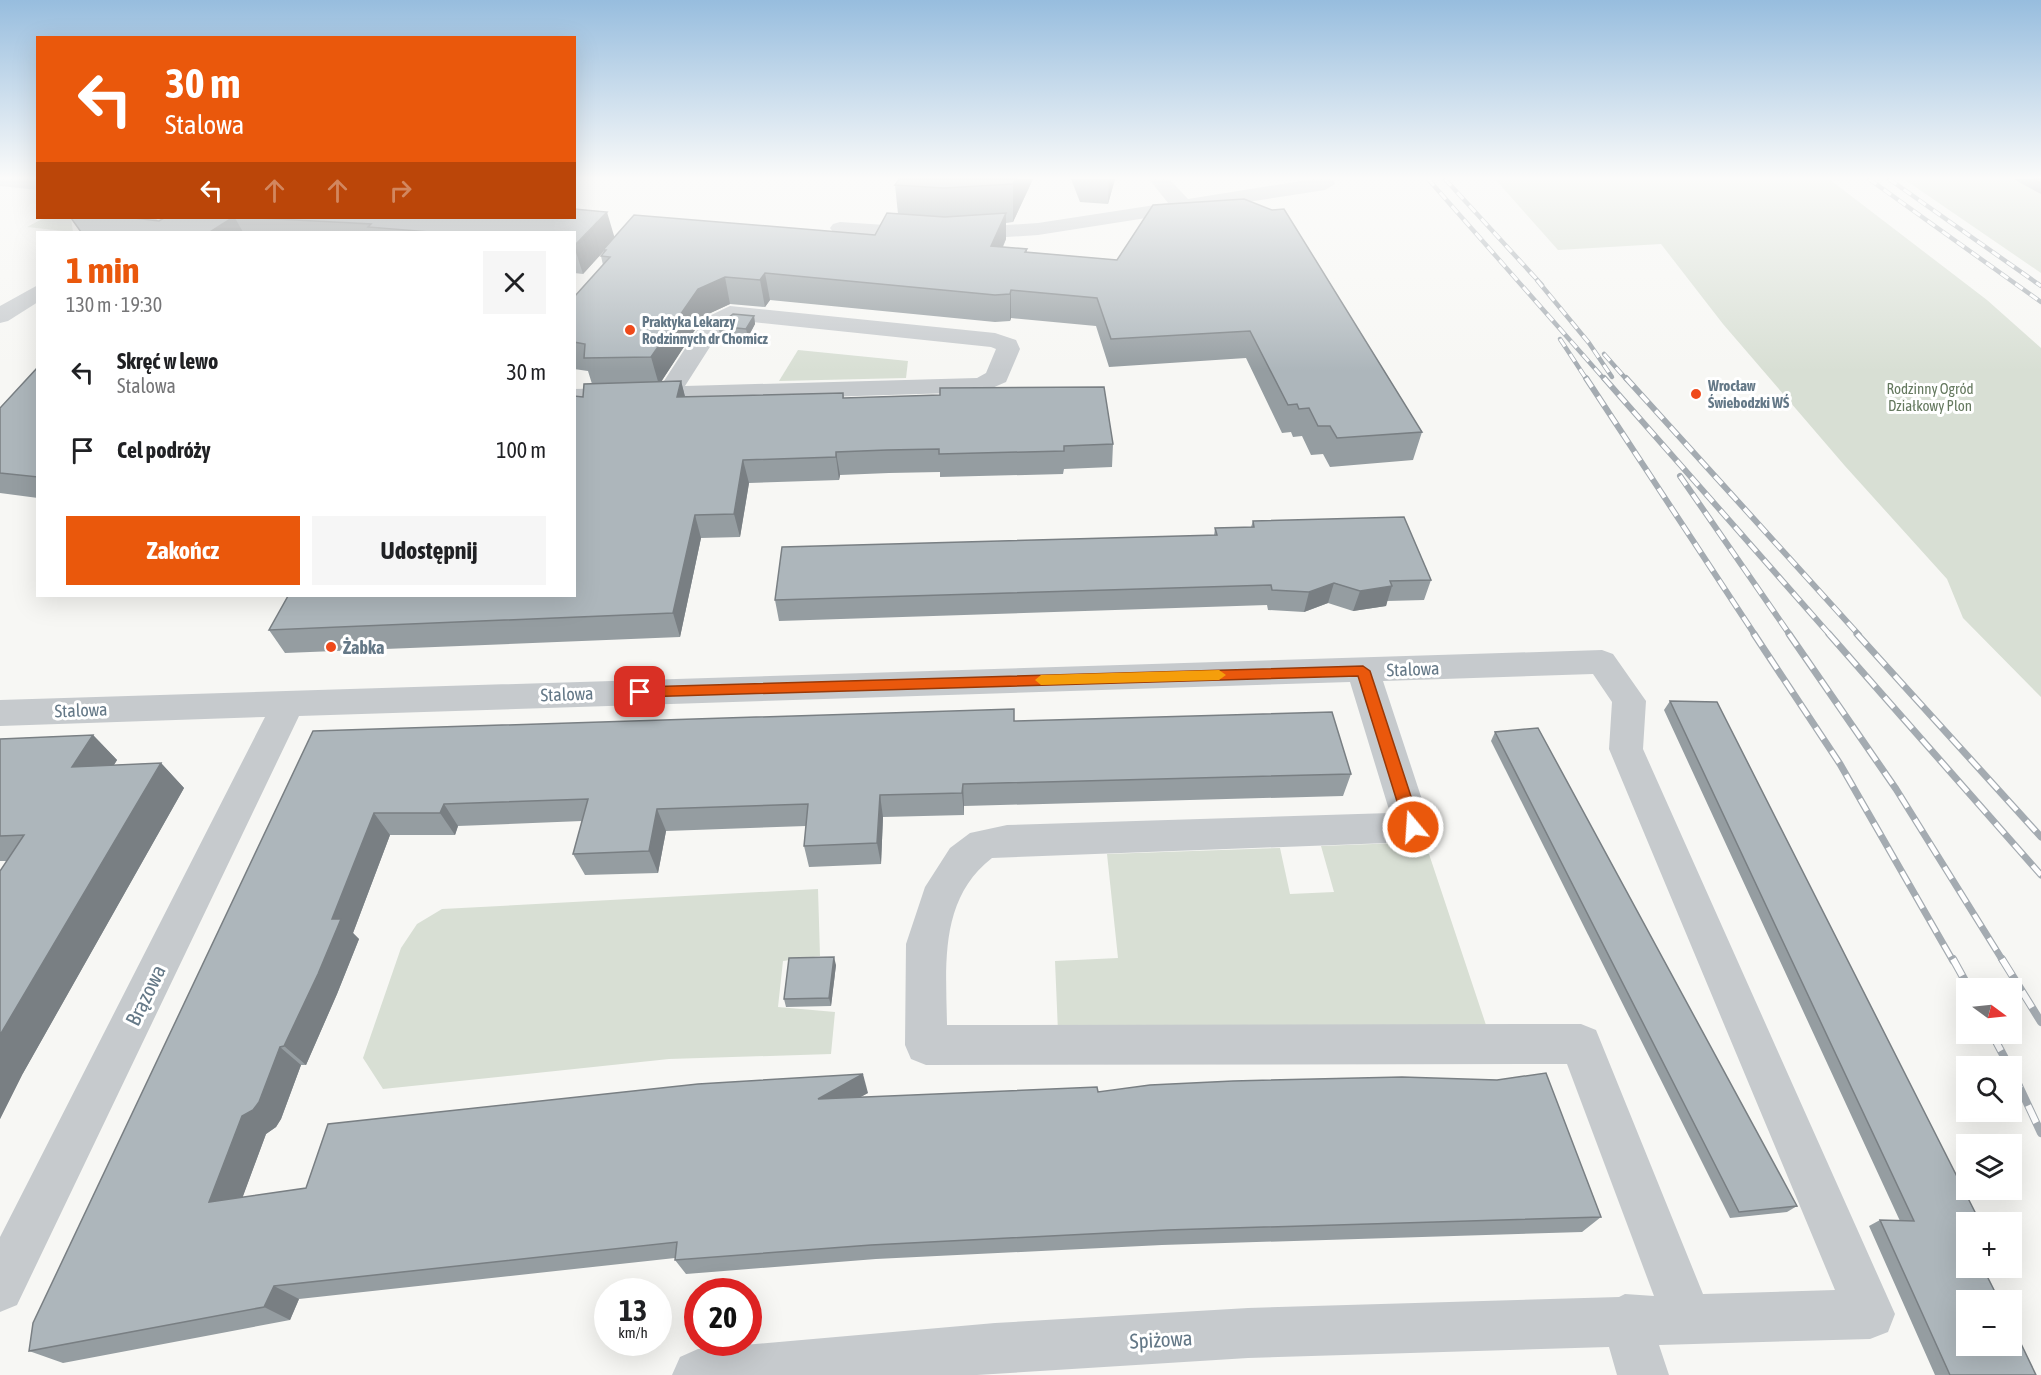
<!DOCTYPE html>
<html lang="pl">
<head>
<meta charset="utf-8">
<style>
  :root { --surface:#fff; --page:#f6f6f6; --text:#202124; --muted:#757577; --accent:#ea580c }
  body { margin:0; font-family:"Asap Condensed",sans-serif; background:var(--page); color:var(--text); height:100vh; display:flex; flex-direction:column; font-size:22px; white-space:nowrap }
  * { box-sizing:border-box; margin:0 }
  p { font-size:20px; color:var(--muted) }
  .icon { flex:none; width:33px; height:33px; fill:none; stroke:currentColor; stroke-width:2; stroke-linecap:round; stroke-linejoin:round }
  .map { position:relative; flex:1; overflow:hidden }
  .side { position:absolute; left:36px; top:231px; width:540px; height:366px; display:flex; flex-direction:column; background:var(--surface); border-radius:0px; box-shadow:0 6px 24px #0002 }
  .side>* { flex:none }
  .banner { position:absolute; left:36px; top:36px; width:540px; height:183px; border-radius:0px; box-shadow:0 6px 24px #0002; background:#ea580c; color:#fff; overflow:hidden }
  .needle { width:39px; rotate:105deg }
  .buttons { position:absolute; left:1956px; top:978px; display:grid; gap:12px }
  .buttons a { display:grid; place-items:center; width:66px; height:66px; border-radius:0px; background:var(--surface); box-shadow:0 6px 24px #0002; font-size:30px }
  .speed { position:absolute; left:594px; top:1278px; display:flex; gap:12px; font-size:30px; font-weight:700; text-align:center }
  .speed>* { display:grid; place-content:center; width:78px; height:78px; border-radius:50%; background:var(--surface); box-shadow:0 6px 24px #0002; line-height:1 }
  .speed small { font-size:15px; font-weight:400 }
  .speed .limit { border:9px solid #d22; background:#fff; color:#111 }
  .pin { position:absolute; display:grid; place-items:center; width:51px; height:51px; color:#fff; margin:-26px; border-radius:12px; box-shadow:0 3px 9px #0006 }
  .me { position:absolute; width:66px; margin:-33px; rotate:342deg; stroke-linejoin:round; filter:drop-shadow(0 0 4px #0008) }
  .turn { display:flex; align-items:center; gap:21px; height:126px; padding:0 30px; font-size:27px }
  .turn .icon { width:78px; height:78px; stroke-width:2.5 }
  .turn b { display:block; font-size:42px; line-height:51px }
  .lanes { display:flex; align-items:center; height:57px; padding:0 30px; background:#0003; justify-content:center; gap:30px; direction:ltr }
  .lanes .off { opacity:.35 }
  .round { display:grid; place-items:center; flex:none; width:63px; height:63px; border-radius:0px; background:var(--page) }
  .summary { display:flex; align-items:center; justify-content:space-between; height:102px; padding:0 30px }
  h1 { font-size:36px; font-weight:700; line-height:45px; color:var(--accent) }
  .cta { display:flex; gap:12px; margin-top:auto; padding:12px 30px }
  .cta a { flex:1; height:69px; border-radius:0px; background:var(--accent); color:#fff; font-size:24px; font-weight:700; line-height:69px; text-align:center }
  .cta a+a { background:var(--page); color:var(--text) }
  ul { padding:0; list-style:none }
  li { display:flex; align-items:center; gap:18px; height:78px; padding:0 30px }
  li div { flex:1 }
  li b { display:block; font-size:22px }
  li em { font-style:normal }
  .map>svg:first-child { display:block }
  .green { fill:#d8dfd4 }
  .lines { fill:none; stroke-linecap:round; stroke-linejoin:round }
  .minor { fill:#c6cacd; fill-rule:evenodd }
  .rail-far3-casing { stroke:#a4abb1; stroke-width:4.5 }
  .rail-far2-casing { stroke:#a4abb1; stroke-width:6 }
  .rail-far1-casing { stroke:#a4abb1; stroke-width:7 }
  .rail-casing { stroke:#a4abb1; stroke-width:8 }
  .rail-far3 { stroke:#fff; stroke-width:3; stroke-dasharray:9; stroke-linecap:butt }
  .rail-far2 { stroke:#fff; stroke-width:4; stroke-dasharray:11; stroke-linecap:butt }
  .rail-far1 { stroke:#fff; stroke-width:4.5; stroke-dasharray:14; stroke-linecap:butt }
  .rail { stroke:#fff; stroke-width:6; stroke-dasharray:19; stroke-linecap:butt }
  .wall { fill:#959da1 }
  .shaded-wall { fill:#797f83 }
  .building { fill:#adb6bb; stroke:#797f83; stroke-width:1.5 }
  .route { fill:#ea580c; stroke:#983908; stroke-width:1.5 }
  .slow { fill:#f59e0b }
  .poi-dot { fill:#ef4a1b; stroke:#fff; stroke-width:2 }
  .labels { text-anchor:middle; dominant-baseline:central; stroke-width:6; stroke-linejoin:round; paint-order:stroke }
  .far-poi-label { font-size:15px; font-weight:bold; fill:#647887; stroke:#fff; text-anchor:start }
  .far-park-label { font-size:15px; fill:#65795f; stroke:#fff }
  .poi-label { font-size:18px; font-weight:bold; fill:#647887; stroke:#fff; text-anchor:start }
  .street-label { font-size:18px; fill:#647887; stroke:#fff }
  .near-street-label { font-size:21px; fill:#647887; stroke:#fff }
</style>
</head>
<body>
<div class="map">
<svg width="2041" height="1375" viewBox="0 0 2041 1375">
  <rect width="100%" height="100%" fill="#f7f7f4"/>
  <g class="green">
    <polygon points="1495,179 1829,179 1987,300 2041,348 2041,697 1963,618 1947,579 1845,466 1723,324 1661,244 1558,250"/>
    <polygon points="1903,179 2041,179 2041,273 1914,186"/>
    <polygon points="44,218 71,218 73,232 27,227"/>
    <polygon points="798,350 908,361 906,378 779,381"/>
    <polygon points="1425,842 1486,1025 1058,1032 1055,961 1118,958 1107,854 1280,848 1290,894 1334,892 1321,846"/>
    <polygon points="818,889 820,956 783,961 778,1007 835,1012 831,1054 669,1059 383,1089 363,1058 401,948 417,924 442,909"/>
  </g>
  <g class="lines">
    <g class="minor">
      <polygon points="0,179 38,179 38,190 0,186"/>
      <polygon points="1149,179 1169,179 1188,199 1313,179 1333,179 1335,184 1325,190 1038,235 946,241 840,234 833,232 830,228 833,224 840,222 946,229 1038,223 1168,203"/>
      <polygon points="136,218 159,218 140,232 117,232 120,228"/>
      <polygon points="38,285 38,302 8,321 0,323 0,306"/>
      <path d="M730,306L995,333L1016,340L1020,349L1006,382L983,392L574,405V389L660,387L705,318ZM734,320L991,347L996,349L986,373L977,378L685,386L722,328Z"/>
      <path d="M1602,650L1613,654L1646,701L1643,749L1895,1314L1888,1332L1870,1339L1659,1345L1669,1375H1617L1609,1347L1248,1358L977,1375H672L680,1357L698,1349L995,1323L1248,1308L1619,1297L1625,1294L1654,1296L1567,1064L926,1065L911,1059L905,1045L906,944L925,887L950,848L970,833L1007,825L1390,813L1350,682L299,716L17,1305L0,1312V1237L265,717L0,726V700ZM1593,674L1612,702L1609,749L1835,1290L1703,1294L1596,1030L1581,1024L947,1025C946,965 939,899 992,858L1413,842L1426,838L1431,827L1383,681Z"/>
    </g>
    <g class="rail-far3-casing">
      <g id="rail-far3">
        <polyline points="1428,179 1605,380"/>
        <polyline points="1445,179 1542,285"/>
        <polyline points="1869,179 2041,302"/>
        <polyline points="1889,179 2041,286"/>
        <polyline points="1537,280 1589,343 1612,377"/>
        <polyline points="1560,339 1587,380"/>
        <polyline points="1604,354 1627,380"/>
      </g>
    </g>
    <g class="rail-far2-casing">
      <g id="rail-far2">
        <polyline points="1586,378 1755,635"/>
        <polyline points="1604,378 1830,635"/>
        <polyline points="1626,378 1859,635"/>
        <polyline points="1680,476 1790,635"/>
      </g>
    </g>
    <g class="rail-far1-casing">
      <g id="rail-far1">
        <polyline points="1754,634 1840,764 1953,961"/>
        <polyline points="1789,634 1896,789 2003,961"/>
        <polyline points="1829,634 2041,875"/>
        <polyline points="1857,634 2041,837"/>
      </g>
    </g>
    <g class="rail-casing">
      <g id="rail">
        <polyline points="1953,959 1969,988"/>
        <polyline points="2002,959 2041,1022"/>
        <polyline points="1992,1034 2009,1066"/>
        <polyline points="2012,1071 2041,1133"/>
      </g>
    </g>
    <use href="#rail-far3" class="rail-far3"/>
    <use href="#rail-far2" class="rail-far2"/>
    <use href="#rail-far1" class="rail-far1"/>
    <use href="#rail" class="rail"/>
  </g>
  <g class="wall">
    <polygon points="899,179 1033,179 1013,222 1006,223 1006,239 1003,247 1027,249 1027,252 1117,260 1153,205 1422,432 1413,460 1330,467 1323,454 1311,455 1302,436 1293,437 1291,432 1282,433 1246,358 1109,367 1096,326 1011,318 1010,321 995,322 770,300 765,307 730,304 704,316 661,382 681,381 685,397 843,393 844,398 1113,444 1112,467 1064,469 1063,474 940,477 940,472 889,473 840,475 839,480 749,483 740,537 701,538 680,637 285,653 269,630 574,596 583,397 592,384 588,371 574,369 574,297 603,265 601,256 604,253 603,252 583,274 574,273 574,232 81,232 159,221 164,218 574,218 614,237 875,235 898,214 895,185"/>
    <polygon points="1071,179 1115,179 1108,204 1080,202"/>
    <polygon points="2016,179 2041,179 2041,194 2015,180"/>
    <polygon points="754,316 755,324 748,337 720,335 718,326"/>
    <polygon points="38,367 38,498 0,493 0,408"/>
    <polygon points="1253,521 1431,580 1424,600 1387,601 1386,606 1353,611 1328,603 1304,612 1268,610 1267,605 779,621 775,600 1214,536 1215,528 1251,527"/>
    <polygon points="1670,701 1966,1222 1966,1229 1963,1229 2036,1375 1935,1375 1869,1226 1880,1220 1900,1221 1664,710"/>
    <polygon points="1014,721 1351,774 1343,796 964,806 964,815 883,817 881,864 809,867 804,846 806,826 666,831 658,873 585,875 573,854 582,821 458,826 455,835 390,835 353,933 359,939 337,994 306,1065 301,1065 281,1119 276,1127 266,1134 242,1198 306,1188 868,1093 860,1097 1098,1092 1601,1217 1582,1232 1162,1245 876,1259 686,1274 675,1260 675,1258 299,1299 290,1320 63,1363 29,1351 313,731"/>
    <polygon points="1495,732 1797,1206 1787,1212 1730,1218 1491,741"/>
    <polygon points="93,735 117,760 114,765 161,763 184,788 22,1075 0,1119 0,871 7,861 0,861 0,739"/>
    <polygon points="836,965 831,1006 786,1007 784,999"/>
  </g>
  <g class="shaded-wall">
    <polygon points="1016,179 1033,179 1013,222 1013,184"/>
    <polygon points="1109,179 1115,179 1108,204"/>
    <polygon points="607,212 615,239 603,250 603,252 583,274 574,246"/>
    <polygon points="1006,213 1006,239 991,272 991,246"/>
    <polygon points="232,218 235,218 243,232 210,232"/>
    <polygon points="765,273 770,300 765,307 760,280"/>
    <polygon points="725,277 730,304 704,316 659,385 651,357 698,289"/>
    <polygon points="1011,290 1011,318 1010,321 1010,294"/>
    <polygon points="754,316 755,324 748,337 746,329"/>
    <polygon points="681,381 687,404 677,397"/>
    <polygon points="836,452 840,475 839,480 836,457"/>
    <polygon points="743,460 749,483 740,537 734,514"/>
    <polygon points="695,515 701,538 680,637 673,613"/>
    <polygon points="1334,583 1328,603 1304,612 1309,592"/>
    <polygon points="1392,586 1386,606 1353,611 1360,591"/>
    <polygon points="93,735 117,760 97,791 72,767"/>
    <polygon points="161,763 184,788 22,1075 0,1119 0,1035"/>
    <polygon points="963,784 964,806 964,815 962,793"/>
    <polygon points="880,795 883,817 881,864 877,843"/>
    <polygon points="444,804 458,826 455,835 440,813"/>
    <polygon points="657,809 666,831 658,873 649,851"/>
    <polygon points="374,813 390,835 353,933 359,939 337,994 306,1065 284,1046 332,919"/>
    <polygon points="834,957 836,965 831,1006 829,998"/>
    <polygon points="280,1047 301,1065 281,1119 276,1127 266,1134 235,1218 209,1202 242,1116"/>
    <polygon points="863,1074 868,1093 824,1117 818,1099"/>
    <polygon points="274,1286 299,1299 290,1320 264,1307"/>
  </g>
  <g class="building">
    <polygon points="899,179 1016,179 1013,184 944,188 895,185"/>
    <polygon points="2033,179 2041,179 2041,183"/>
    <polygon points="1244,199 1272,210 1284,209 1422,432 1337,438 1330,426 1318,426 1309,408 1299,409 1297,404 1288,405 1250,331 1111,339 1097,298 1011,290 1010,294 995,295 765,273 760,280 725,277 698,289 651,357 584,358 585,344 574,342 574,297 610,257 601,256 606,250 603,250 634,215 875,235 887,213 945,217 1006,213 991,246 1027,249 1025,252 1117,260 1153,205"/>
    <polygon points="574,209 607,212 574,246 574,232 430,232 368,227 371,224 258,218 574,218"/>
    <polygon points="71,218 134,218 159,221 164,218 232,218 210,232 81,232"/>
    <polygon points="733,314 754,316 746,329 718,326"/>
    <polygon points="38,367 38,477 0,473 0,408"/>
    <polygon points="681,381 677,397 843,393 843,398 940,395 940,388 1104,387 1113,444 1064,446 1064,451 939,454 939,449 887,450 836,452 836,457 743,460 734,514 695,515 673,613 269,630 288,596 574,596 574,396 583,397 584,384"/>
    <polygon points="1404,517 1431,580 1390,581 1392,586 1360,591 1334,583 1309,592 1272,590 1271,585 775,600 782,547 1217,535 1215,528 1254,527 1253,521"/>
    <polygon points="1670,701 1717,702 1980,1222 1960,1222 1966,1235 1966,1268 1983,1268 1999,1300 1966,1300 1966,1346 2012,1346 2012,1325 2036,1375 1950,1375 1880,1220 1914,1221"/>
    <polygon points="1014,709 1014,721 1332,712 1351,774 963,784 962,793 880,795 877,843 804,846 808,804 657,809 649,851 573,854 588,799 444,804 440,813 374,813 332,919 341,919 318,974 284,1046 280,1047 259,1102 253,1110 242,1116 209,1202 306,1188 328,1124 698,1084 863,1074 818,1099 1097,1087 1098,1092 1150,1085 1233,1081 1402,1077 1497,1080 1546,1073 1601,1217 1167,1230 871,1245 675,1260 677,1242 274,1286 264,1307 29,1351 33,1323 313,731"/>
    <polygon points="1538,728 1797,1206 1739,1212 1495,732"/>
    <polygon points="93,735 72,767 161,763 0,1035 0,871 24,835 0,836 0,739"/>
    <polygon points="834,957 829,998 784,999 789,958"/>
  </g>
  <linearGradient id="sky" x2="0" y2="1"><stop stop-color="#97bdde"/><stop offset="0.48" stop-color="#fbfbfa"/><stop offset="1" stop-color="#fbfbfa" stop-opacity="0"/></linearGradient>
  <rect width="2041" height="371" fill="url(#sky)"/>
  <polygon class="route" points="1363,666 1370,671 1421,827 1413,834 1405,827 1358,676 640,697 633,692 640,687"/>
  <polygon class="slow" points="1219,670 1226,675 1219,680 1041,685 1035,680 1041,675"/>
  <g class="poi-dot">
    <circle cx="630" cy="330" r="6"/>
    <circle cx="1696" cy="394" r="6"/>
    <circle cx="331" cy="647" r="6"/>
  </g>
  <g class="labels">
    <g class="far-poi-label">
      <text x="642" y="321">Praktyka Lekarzy<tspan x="642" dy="17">Rodzinnych dr Chomicz</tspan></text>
      <text x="1708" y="385">Wrocław<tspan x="1708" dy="17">Świebodzki WŚ</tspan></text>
    </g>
    <g class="far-park-label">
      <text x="1930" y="388">Rodzinny Ogród<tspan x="1930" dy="17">Działkowy Plon</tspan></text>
    </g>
    <g class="poi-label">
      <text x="343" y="647">Żabka</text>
    </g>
    <g class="street-label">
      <text transform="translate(1413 669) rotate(-2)">Stalowa</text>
      <text transform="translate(567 694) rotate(-2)">Stalowa</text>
      <text transform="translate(81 710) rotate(-2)">Stalowa</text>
    </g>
    <g class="near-street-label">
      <text transform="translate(145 995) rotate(-64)">Brązowa</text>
      <text transform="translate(1161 1339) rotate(-3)">Spiżowa</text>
    </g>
  </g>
</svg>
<div class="buttons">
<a><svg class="needle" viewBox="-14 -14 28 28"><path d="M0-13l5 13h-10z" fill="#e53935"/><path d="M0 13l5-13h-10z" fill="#757577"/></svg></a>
<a><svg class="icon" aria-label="search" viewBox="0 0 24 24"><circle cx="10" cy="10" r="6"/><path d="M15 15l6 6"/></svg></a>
<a><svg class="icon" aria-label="layers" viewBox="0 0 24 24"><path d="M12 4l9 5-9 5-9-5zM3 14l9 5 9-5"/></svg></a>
<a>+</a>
<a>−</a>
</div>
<div class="speed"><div>13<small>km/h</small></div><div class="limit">20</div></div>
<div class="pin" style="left:640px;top:692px;background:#d93025"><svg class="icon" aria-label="arrive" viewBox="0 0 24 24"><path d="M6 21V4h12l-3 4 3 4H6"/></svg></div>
<svg class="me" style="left:1413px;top:827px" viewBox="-20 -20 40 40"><circle r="17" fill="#ea580c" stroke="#fff" stroke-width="3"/><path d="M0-11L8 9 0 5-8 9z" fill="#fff"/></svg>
<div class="banner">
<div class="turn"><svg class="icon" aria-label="left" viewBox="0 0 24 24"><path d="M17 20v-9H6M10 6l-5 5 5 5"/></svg><div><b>30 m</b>Stalowa</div></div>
<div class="lanes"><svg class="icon" aria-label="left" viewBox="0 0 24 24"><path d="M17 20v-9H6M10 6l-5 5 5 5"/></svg><svg class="icon off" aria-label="ahead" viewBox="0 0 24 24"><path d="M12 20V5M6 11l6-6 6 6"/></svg><svg class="icon off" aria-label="ahead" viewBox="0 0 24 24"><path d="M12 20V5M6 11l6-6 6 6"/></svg><svg class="icon off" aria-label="right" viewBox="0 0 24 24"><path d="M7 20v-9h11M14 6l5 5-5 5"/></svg></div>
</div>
<section class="side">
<div class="summary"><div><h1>1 min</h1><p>130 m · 19:30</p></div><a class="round"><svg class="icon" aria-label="close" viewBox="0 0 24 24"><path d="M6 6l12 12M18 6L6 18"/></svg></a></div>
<ul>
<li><svg class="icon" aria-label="left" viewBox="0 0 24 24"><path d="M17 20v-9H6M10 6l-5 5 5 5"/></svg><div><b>Skręć w lewo</b><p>Stalowa</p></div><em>30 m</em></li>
<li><svg class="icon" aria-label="arrive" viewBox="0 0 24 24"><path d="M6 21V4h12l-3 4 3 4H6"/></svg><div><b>Cel podróży</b></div><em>100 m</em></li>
</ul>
<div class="cta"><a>Zakończ</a><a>Udostępnij</a></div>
</section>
</div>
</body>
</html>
